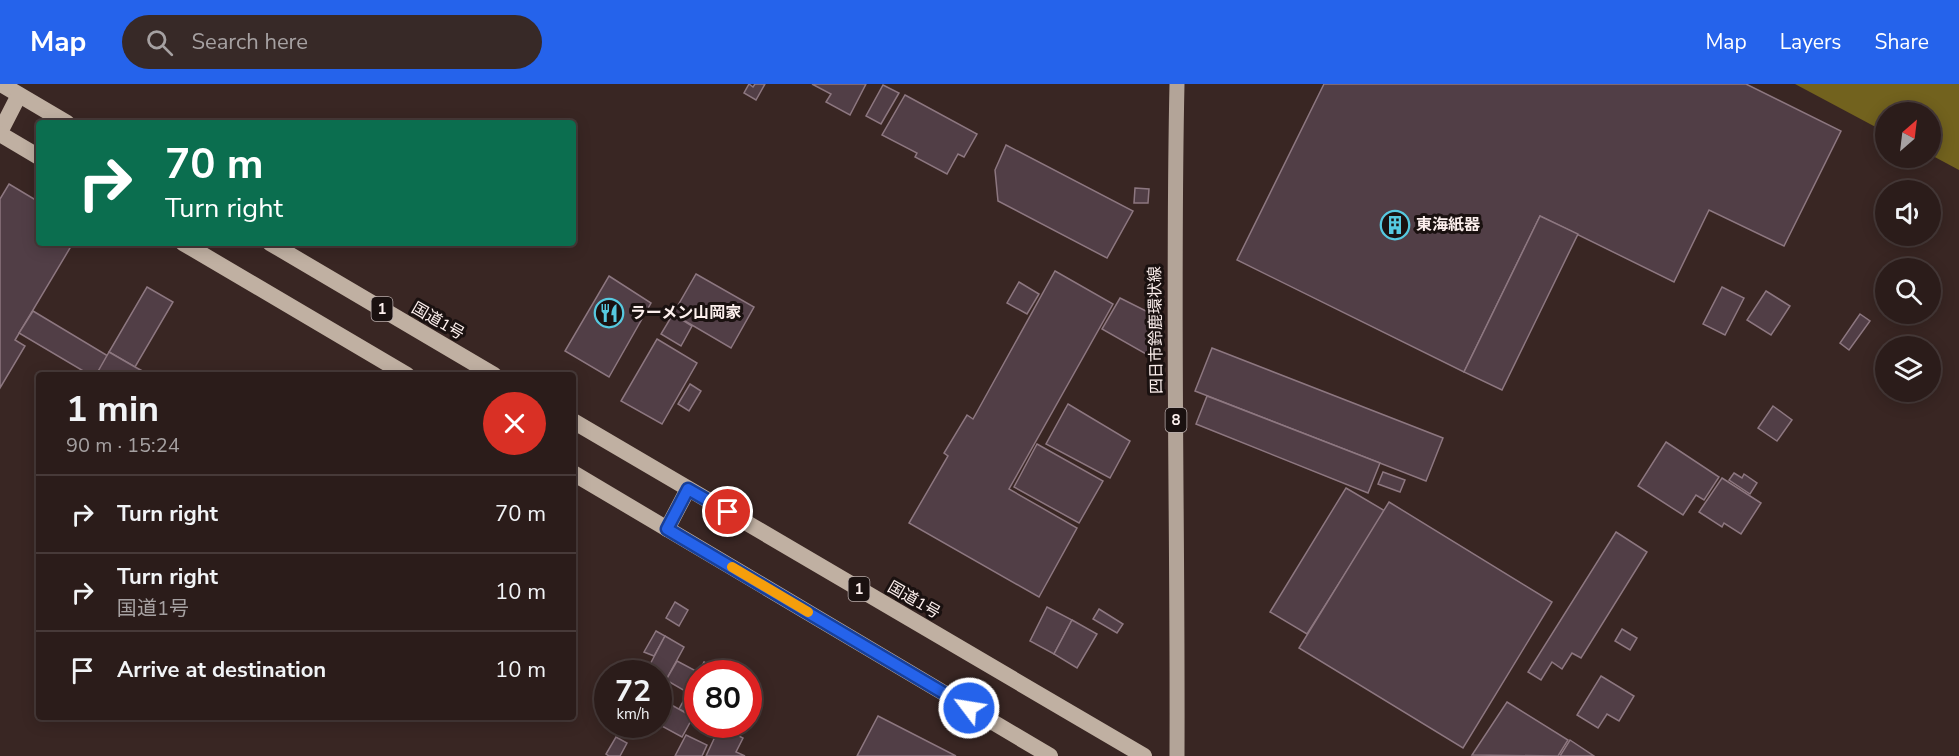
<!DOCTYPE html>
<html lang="en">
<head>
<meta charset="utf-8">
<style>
  :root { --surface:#2b1c1a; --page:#372927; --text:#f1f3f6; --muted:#a6a1a2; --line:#473a39; --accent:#2563eb }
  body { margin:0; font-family:"Nunito Sans","Noto Sans JP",sans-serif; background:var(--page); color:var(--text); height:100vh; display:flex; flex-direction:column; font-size:22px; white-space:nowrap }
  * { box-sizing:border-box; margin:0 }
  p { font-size:20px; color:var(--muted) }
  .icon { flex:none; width:33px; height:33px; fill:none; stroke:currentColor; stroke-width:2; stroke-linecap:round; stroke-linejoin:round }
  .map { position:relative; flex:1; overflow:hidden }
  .side { position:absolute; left:36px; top:288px; width:540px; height:348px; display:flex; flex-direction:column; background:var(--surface); border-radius:6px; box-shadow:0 3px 15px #0003,0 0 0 2px var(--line) }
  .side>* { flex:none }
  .guide { position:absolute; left:36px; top:36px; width:540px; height:126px; border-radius:6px; box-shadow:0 3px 15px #0003,0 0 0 2px var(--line); background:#0b6e4f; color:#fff; overflow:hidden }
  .needle { width:39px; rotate:28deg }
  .buttons { position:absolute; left:1875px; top:18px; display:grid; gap:12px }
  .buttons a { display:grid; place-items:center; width:66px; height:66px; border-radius:50%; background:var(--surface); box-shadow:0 3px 15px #0003,0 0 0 2px var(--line); font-size:30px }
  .speed { position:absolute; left:594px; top:576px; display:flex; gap:12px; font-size:30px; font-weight:700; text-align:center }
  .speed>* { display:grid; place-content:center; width:78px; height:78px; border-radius:50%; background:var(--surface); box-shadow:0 3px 15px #0003,0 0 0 2px var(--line); line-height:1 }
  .speed small { font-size:15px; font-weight:400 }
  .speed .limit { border:9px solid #d22; background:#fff; color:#111 }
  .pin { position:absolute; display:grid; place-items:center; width:51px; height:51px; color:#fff; margin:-26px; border:3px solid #fff; border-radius:50%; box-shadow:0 2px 6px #0007 }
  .me { position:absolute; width:66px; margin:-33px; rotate:301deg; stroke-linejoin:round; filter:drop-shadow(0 0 4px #0008) }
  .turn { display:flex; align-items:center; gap:21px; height:126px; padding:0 30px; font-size:27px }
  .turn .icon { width:78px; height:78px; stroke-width:2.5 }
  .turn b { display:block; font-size:42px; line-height:51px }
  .round { display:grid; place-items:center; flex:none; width:63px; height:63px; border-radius:32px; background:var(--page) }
  .summary { display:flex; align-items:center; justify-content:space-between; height:102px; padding:0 30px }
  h1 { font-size:36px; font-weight:700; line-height:45px }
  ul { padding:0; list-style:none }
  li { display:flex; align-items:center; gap:18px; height:78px; padding:0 30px; border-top:2px solid var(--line) }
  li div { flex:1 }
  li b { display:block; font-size:22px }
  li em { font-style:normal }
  header { display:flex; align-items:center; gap:36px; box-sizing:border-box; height:84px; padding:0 30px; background:var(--accent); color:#fff }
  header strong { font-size:28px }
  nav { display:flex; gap:33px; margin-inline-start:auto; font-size:21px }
  .search { width:420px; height:54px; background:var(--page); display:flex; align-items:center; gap:15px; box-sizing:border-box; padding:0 21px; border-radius:33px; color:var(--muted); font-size:22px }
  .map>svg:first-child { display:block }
  .forest { fill:#72621e }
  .building { fill:#513e46; stroke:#8d7780; stroke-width:1.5 }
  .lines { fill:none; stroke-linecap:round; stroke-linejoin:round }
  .primary { stroke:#b3a498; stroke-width:15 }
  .trunk { stroke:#c0b0a2; stroke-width:16 }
  .route-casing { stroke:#184099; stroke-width:15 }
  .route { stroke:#2563eb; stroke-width:10 }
  .slow { stroke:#f59e0b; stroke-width:10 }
  .labels { text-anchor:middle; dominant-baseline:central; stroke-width:6; stroke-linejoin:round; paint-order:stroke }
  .shield { fill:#1a1110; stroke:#b8acab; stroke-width:1.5 }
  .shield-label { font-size:15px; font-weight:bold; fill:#fcefed }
  .poi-label { font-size:16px; font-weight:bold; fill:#fcefed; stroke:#1a1110; text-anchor:start }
  .street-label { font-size:16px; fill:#fcefed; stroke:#1a1110 }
</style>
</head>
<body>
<header>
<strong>Map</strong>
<div class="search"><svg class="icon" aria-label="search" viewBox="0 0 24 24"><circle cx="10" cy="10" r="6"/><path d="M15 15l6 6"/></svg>Search here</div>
<nav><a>Map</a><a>Layers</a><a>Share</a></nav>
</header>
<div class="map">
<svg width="1959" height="672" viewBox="0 0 1959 672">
  <rect width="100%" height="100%" fill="#392623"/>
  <polygon class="forest" points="1795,0 1959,0 1959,86 1931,71 1930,28 1886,28 1885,48"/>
  <g class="building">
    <polygon points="749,0 753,3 755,0 765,0 756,16 744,9"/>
    <polygon points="812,0 866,0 850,31 826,18 831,10"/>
    <polygon points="1324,0 1746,0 1841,47 1784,162 1709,126 1674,198 1540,132 1464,288 1237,176"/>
    <polygon points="883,1 899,9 881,40 866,32"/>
    <polygon points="905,11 977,50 964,73 958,70 947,90 915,73 917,69 882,51"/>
    <polygon points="1006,61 1133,127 1107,174 998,117 995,86"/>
    <polygon points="9,100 39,118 39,159 73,159 15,256 25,262 0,304 0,115"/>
    <polygon points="1135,104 1149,105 1148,119 1134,119"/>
    <polygon points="1540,132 1578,150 1502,306 1464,288"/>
    <polygon points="1055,187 1113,220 1009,405 1077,444 1039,513 909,439 948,372 944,369 967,331 973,335"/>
    <polygon points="696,190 754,223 731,264 673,230"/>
    <polygon points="609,192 651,219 609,293 565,267"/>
    <polygon points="1019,198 1039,210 1027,230 1007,219"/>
    <polygon points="147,203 173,218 135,283 109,268"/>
    <polygon points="1722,203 1744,214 1725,251 1703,240"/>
    <polygon points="1766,207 1790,222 1771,251 1747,236"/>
    <polygon points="1120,214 1150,229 1153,274 1102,245"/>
    <polygon points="33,227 108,272 96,291 90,291 19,249"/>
    <polygon points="673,230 692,242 681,262 661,250"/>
    <polygon points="1860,230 1870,237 1849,266 1840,259"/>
    <polygon points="657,255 697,279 662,340 621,317"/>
    <polygon points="1212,264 1443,354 1426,397 1195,307"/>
    <polygon points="109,268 135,283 150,291 96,291"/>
    <polygon points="690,300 701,307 689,327 678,320"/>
    <polygon points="1207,312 1380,379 1368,409 1196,340"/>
    <polygon points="1068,320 1130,357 1110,394 1046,360"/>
    <polygon points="1773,322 1792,336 1777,357 1758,344"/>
    <polygon points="1666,358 1719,393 1704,416 1696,411 1683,431 1638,402"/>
    <polygon points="1037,360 1103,397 1079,439 1014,403"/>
    <polygon points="1383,388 1405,396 1400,408 1378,400"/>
    <polygon points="1734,389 1742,394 1744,390 1757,399 1750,410 1729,396"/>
    <polygon points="1722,394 1761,419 1741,450 1724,439 1722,443 1699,428"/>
    <polygon points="1346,404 1385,427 1307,550 1270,528"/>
    <polygon points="1389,418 1552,518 1463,664 1299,564"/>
    <polygon points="1616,448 1647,468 1581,574 1572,569 1562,585 1552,578 1541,596 1528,588"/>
    <polygon points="675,518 688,526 679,542 666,534"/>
    <polygon points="1047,523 1072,536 1054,570 1030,557"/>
    <polygon points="1099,525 1123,540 1117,549 1093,535"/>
    <polygon points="1072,536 1097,550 1077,584 1054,570"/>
    <polygon points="1622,545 1637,554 1630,566 1615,557"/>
    <polygon points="656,547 665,552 654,572 644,568"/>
    <polygon points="665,552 684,563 666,596 658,592 658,590 647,586"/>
    <polygon points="677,577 696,587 685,607 666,596"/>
    <polygon points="704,578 725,590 698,590"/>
    <polygon points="698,591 698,635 679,625"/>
    <polygon points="1601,592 1634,612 1619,637 1607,630 1598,644 1577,631"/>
    <polygon points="1507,618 1568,656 1558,672 1472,671"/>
    <polygon points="668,619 693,633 682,653 658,640"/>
    <polygon points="878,632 956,672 857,672"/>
    <polygon points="720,642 743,654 736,668 745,672 706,672"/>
    <polygon points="686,651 707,661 702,672 675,672"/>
    <polygon points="616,653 627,659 620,672 609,672 606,670"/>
    <polygon points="1570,656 1594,672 1560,672"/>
  </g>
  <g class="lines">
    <path class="primary" d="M1177,0C1172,224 1178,448 1177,672"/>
    <g class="trunk">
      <polyline points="1,0 67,39"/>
      <polyline points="0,48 19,11"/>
      <polyline points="0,50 39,73"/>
      <polyline points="183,159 407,291"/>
      <polyline points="270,159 494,291"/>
      <polyline points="573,337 1144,672"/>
      <polyline points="573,389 1050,672"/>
      <polyline points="667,445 688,405"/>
    </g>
  </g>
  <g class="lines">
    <g class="route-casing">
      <polyline id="route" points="728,428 688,405 667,445 969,624"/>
    </g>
    <use href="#route" class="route"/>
    <polyline class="slow" points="732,483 808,528"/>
  </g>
  <defs>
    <g id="building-ring" transform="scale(1.5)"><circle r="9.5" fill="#1a1110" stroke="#56c9e0" stroke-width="1.5"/><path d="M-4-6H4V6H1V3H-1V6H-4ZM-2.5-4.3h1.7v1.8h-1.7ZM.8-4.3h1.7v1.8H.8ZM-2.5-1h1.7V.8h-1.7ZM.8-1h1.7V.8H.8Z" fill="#56c9e0"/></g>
    <g id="restaurant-ring" transform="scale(1.5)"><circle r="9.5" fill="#1a1110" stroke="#56c9e0" stroke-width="1.5"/><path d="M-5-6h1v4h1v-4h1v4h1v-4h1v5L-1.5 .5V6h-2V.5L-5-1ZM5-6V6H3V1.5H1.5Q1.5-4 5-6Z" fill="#56c9e0"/></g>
  </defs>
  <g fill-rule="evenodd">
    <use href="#building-ring" x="1395" y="141"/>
    <use href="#restaurant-ring" x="609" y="229"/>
  </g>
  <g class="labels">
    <g class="shield">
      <rect x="371.5" y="213" width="21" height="24" rx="4.5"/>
      <rect x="1165.5" y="324" width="21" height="24" rx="4.5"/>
      <rect x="848.5" y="493" width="21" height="24" rx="4.5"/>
    </g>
    <g class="shield-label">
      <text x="382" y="225">1</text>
      <text x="1176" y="336">8</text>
      <text x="859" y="505">1</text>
    </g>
    <g class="poi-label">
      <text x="1416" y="141">東海紙器</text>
      <text x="630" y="229">ラーメン山岡家</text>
    </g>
    <g class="street-label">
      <text transform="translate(438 237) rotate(30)">国道1号</text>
      <text transform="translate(1156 246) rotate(-91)">四日市鈴鹿環状線</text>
      <text transform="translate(914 516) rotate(30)">国道1号</text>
    </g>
  </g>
</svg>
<div class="buttons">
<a><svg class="needle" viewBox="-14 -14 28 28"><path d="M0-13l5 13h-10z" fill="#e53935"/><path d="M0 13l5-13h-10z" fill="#a6a1a2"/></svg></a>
<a><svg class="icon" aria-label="sound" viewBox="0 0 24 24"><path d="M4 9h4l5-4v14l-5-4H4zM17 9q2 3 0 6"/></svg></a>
<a><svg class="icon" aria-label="search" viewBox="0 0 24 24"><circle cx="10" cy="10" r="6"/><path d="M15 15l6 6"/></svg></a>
<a><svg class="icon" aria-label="layers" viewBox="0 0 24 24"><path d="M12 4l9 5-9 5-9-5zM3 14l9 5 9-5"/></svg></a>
</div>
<div class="speed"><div>72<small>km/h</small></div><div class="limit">80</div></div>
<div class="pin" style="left:728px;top:428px;background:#d93025"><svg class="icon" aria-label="arrive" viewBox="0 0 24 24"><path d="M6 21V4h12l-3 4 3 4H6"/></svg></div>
<svg class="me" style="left:969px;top:624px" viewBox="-20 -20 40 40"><circle r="17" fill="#2563eb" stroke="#fff" stroke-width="3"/><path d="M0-11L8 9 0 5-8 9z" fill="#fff"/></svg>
<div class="guide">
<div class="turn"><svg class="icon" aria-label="right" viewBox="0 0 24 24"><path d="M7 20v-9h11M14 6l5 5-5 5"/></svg><div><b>70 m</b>Turn right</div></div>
</div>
<section class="side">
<div class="summary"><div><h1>1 min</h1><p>90 m · 15:24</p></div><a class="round" style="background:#d93025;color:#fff"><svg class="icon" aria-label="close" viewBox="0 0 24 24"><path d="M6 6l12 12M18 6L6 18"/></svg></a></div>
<ul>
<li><svg class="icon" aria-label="right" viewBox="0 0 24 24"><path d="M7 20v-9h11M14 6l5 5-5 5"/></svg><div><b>Turn right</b></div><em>70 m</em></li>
<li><svg class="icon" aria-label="right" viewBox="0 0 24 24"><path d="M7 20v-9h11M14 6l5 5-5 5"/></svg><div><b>Turn right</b><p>国道1号</p></div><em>10 m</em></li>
<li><svg class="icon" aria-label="arrive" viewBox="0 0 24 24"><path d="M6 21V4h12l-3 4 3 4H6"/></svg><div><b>Arrive at destination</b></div><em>10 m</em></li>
</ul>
</section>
</div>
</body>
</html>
